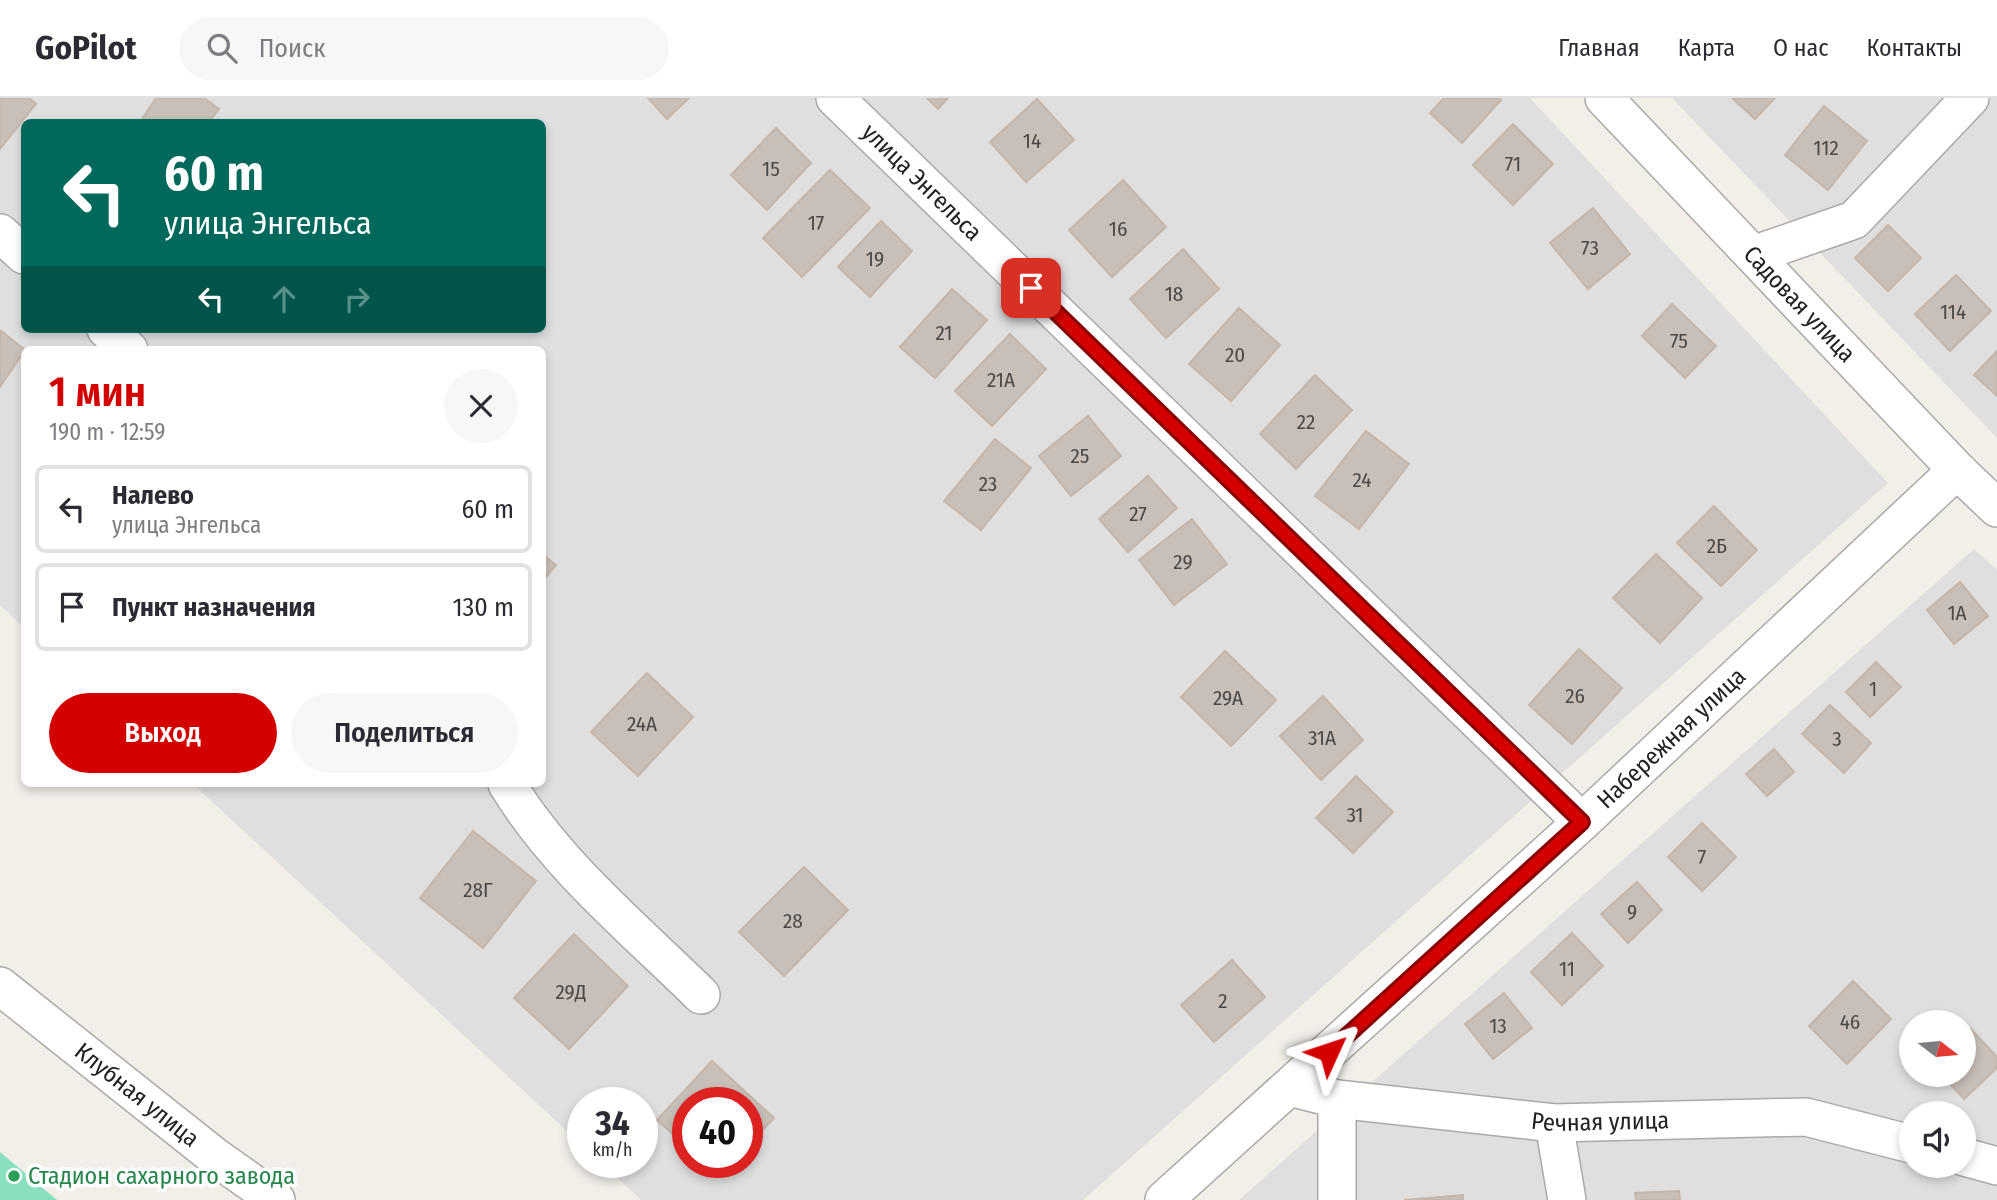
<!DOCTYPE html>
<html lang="ru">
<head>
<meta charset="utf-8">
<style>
  :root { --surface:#fff; --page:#f7f7f7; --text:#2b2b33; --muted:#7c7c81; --line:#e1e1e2; --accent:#d40000 }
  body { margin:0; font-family:"Fira Sans Condensed",sans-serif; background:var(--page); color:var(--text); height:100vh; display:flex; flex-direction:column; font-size:26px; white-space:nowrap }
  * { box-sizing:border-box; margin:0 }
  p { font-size:23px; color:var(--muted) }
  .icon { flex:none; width:38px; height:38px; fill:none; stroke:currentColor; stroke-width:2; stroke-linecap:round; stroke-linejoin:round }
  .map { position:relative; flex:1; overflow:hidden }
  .panel { position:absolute; left:21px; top:248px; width:525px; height:441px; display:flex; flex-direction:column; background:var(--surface); border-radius:10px; box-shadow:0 4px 10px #0003 }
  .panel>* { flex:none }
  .banner { position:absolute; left:21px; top:21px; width:525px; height:214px; border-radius:10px; box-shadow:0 4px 10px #0003; background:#00695c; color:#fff; overflow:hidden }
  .needle { width:46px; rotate:106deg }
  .tools { position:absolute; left:1899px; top:912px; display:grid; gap:14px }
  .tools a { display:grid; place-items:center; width:77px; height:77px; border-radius:50%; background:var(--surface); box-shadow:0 4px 10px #0003; font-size:35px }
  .speed { position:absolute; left:567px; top:989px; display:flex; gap:14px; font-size:35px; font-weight:700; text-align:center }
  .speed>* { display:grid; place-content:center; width:91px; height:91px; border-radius:50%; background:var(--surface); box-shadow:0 4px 10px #0003; line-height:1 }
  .speed small { font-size:18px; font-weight:400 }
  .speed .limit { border:10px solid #d22; background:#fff; color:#111 }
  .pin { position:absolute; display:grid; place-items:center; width:60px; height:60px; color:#fff; margin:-30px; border-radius:14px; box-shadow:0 4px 10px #0006 }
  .me { position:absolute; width:77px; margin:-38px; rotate:48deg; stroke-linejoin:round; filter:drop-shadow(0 0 5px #0008) }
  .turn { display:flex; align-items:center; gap:24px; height:147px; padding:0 28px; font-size:32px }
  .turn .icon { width:91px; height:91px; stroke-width:2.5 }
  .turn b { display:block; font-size:49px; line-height:60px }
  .lanes { display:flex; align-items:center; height:66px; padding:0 28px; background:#0003; justify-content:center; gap:35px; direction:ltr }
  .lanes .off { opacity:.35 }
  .round { display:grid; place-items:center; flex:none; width:74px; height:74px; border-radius:37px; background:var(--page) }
  .headline { display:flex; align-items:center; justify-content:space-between; height:119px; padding:0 28px }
  h1 { font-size:42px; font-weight:600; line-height:52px; color:var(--accent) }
  .cta { display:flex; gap:14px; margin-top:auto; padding:14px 28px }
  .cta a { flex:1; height:80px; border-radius:42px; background:var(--accent); color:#fff; font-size:28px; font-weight:600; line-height:80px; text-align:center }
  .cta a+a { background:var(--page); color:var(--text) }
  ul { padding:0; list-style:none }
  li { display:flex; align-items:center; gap:21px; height:88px; margin:0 14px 10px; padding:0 14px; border:4px solid var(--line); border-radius:10px }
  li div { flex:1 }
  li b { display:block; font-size:26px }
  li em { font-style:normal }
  header { display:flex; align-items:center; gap:42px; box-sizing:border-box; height:98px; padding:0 35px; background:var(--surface); border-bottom:2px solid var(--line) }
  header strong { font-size:33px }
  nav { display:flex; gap:38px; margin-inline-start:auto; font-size:24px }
  .search { width:490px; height:63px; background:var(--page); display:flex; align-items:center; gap:18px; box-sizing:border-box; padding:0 24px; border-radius:38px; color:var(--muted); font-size:26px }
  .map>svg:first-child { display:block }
  .residential { fill:#e0dfdf; fill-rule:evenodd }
  .pitch { fill:#88e0be }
  .building { fill:#c7bfb8; stroke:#c4b6ab; stroke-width:2 }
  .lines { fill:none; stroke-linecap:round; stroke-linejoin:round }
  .minor-casing { stroke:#a9a9a9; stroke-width:40 }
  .minor { stroke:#fff; stroke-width:37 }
  .route-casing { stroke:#8a0000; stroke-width:18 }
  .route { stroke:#d40000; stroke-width:12 }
  .leisure-dot { fill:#2e9e5b; stroke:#fff; stroke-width:2.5 }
  .labels { text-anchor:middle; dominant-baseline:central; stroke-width:7; stroke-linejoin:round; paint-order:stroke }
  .number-label { font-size:21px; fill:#4b4948 }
  .street-label { font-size:24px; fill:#222; stroke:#fff }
  .leisure-label { font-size:24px; fill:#27864d; stroke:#fff; text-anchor:start }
</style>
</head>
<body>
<header>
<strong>GoPilot</strong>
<div class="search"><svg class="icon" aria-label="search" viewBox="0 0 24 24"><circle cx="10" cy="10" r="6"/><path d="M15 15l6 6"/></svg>Поиск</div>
<nav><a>Главная</a><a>Карта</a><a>О нас</a><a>Контакты</a></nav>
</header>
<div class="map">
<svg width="1997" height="1102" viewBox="0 0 1997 1102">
  <rect width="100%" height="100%" fill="#f2efe9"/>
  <g class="residential">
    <path d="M0,0H1530L1888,385L1083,1102H641L600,1064H642V1004H583V1048L193,686H542V252H24V530L0,507ZM24,24H542V231H24ZM688,1004H747V1064H688Z"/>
    <polygon points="1672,0 1997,0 1997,340"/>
    <path d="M1974,451L1997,472V1102H1239ZM1911,924H1964V976H1911ZM1911,1015H1964V1068H1911Z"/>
  </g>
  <polygon class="pitch" points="0,1054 57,1102 0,1102"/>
  <g class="building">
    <polygon points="0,0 29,0 36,6 0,51"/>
    <polygon points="156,0 204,0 219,11 209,24 140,24"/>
    <polygon points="648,0 689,0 667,21"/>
    <polygon points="927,0 948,0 938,11"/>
    <polygon points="1444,0 1499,0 1501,2 1462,45 1430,15"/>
    <polygon points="1732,0 1775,0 1755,21"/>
    <polygon points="1037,1 1074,42 1026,84 990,44"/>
    <polygon points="1824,8 1867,43 1828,92 1785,57"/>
    <polygon points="1513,26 1553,66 1513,107 1473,67"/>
    <polygon points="776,30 811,65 767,112 731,77"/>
    <polygon points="830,72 870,110 802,179 763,140"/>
    <polygon points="1123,82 1166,129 1112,179 1069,132"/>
    <polygon points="1593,110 1630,156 1588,191 1550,145"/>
    <polygon points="881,123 912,153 870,199 838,169"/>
    <polygon points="1888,127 1921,160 1888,193 1855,160"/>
    <polygon points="1183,151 1219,191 1166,240 1130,201"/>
    <polygon points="1956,177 1991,213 1950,253 1915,216"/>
    <polygon points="952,191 987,222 935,280 900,249"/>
    <polygon points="1672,206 1716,248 1685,280 1642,238"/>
    <polygon points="1239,210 1280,247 1231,303 1189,266"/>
    <polygon points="0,232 25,252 0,289"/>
    <polygon points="1010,236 1046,271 992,328 955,293"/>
    <polygon points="1997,253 1997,298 1974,277"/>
    <polygon points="1315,277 1352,312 1296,371 1260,336"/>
    <polygon points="1088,318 1121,358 1071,398 1039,358"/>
    <polygon points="1366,333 1409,366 1359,431 1315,398"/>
    <polygon points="995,341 1031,370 981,432 944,403"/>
    <polygon points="1148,378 1177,410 1128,454 1099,421"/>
    <polygon points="1714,408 1757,452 1721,488 1677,445"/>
    <polygon points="1192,421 1227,466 1174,507 1139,462"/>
    <polygon points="542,456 556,467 542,484"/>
    <polygon points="1656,456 1702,500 1660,545 1613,500"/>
    <polygon points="1960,484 1988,518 1954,546 1927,512"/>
    <polygon points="1579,551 1622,590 1572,646 1529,607"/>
    <polygon points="1225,553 1276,602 1231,648 1181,599"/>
    <polygon points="1876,564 1901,589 1870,619 1846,594"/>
    <polygon points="647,575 693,619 638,678 591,634"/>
    <polygon points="1323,598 1363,642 1321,682 1280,638"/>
    <polygon points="1830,607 1871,645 1844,675 1802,636"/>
    <polygon points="1774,651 1794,674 1767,698 1746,676"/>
    <polygon points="1356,678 1393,714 1353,755 1316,720"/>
    <polygon points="1702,725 1736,759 1702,793 1668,759"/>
    <polygon points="473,733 536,783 483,850 420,800"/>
    <polygon points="804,769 848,812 784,878 739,834"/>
    <polygon points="1637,784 1662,812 1628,845 1601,816"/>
    <polygon points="1572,835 1603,868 1562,907 1531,874"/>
    <polygon points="574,836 628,888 569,951 514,900"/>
    <polygon points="1232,862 1265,899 1214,944 1181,907"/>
    <polygon points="1853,883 1891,921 1847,966 1809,928"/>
    <polygon points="1504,895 1532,930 1493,961 1465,926"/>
    <polygon points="1970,930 1997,959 1997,970 1964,1001 1941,976 1964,976 1964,936"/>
    <polygon points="712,963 774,1020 747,1049 747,1004 688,1004 688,1050 657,1022"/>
    <polygon points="703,1064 734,1064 720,1079"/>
    <polygon points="1679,1093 1680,1102 1636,1102 1635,1095"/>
    <polygon points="1463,1097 1463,1102 1404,1102"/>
  </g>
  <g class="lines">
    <g class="minor-casing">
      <g id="minor">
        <path id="s1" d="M835,0L1582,724"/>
        <path id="s2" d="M1604,0L1957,372L1997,410"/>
        <polyline points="0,135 24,157"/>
        <polyline points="1753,157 1854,122 1970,0"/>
        <polyline points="106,231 129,252"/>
        <path d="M507,686C556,767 634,831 701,897"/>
        <path id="s3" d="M0,888L214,1058L276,1102"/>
        <path id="s4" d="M1290,989L1337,1001L1554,1025L1806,1019L1911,1046"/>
        <polyline points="1337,1001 1337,1102"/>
        <polyline points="1554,1025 1567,1102"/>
        <polyline points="1964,1059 1997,1068"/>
        <path id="s5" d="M1164,1102L1582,724L1957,372"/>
      </g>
    </g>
    <use href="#minor" class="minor"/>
  </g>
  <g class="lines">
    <g class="route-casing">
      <polyline id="route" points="1031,190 1582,724 1329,954"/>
    </g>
    <use href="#route" class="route"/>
  </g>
  <circle class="leisure-dot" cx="14" cy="1078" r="7"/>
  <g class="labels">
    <g class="number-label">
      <text x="1032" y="43">14</text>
      <text x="1826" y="50">112</text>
      <text x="1513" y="66">71</text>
      <text x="771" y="71">15</text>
      <text x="816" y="125">17</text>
      <text x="1118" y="131">16</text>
      <text x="1590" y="150">73</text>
      <text x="875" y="161">19</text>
      <text x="1174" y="196">18</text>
      <text x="1953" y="214">114</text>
      <text x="944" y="235">21</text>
      <text x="1679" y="243">75</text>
      <text x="1235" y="257">20</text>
      <text x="1001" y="282">21А</text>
      <text x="1306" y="324">22</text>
      <text x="1080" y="358">25</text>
      <text x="1362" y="382">24</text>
      <text x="988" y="386">23</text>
      <text x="1138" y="416">27</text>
      <text x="1717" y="448">2Б</text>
      <text x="1183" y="464">29</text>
      <text x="1957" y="515">1А</text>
      <text x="1873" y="591">1</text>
      <text x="1575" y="598">26</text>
      <text x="1228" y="600">29А</text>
      <text x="642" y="626">24А</text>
      <text x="1322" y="640">31А</text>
      <text x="1837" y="641">3</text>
      <text x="1355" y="717">31</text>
      <text x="1702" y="759">7</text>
      <text x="478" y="792">28Г</text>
      <text x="1632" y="814">9</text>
      <text x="793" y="823">28</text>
      <text x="1567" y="871">11</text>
      <text x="571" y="894">29Д</text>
      <text x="1223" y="903">2</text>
      <text x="1850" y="924">46</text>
      <text x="1498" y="928">13</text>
    </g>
    <g class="street-label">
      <text stroke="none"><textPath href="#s1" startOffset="121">улица Энгельса</textPath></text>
      <text stroke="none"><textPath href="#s2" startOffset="284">Садовая улица</textPath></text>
      <text stroke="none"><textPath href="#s5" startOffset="686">Набережная улица</textPath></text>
      <text stroke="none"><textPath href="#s3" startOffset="175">Клубная улица</textPath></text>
      <text stroke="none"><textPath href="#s4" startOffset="313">Речная улица</textPath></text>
    </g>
    <g class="leisure-label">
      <text x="28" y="1078">Стадион сахарного завода</text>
    </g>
  </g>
</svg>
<div class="tools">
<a><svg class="needle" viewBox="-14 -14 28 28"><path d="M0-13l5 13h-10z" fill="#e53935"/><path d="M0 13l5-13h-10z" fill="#7c7c81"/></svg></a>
<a><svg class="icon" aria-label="sound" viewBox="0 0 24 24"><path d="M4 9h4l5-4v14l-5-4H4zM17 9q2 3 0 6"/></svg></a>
</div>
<div class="speed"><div>34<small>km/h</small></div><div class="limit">40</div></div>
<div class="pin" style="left:1031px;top:190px;background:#d93025"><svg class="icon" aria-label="arrive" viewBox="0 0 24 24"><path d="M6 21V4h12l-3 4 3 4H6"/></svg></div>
<svg class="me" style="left:1329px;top:954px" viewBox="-20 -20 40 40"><path d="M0-17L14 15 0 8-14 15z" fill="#d40000" stroke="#fff" stroke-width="4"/></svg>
<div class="banner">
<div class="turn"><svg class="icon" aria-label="left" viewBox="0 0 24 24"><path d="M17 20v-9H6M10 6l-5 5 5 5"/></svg><div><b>60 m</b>улица Энгельса</div></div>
<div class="lanes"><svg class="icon" aria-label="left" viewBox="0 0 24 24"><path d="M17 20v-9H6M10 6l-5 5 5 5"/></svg><svg class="icon off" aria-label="ahead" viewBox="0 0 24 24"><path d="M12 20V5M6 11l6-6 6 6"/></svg><svg class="icon off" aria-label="right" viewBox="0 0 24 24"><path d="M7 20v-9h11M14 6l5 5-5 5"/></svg></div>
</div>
<section class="panel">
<div class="headline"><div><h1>1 мин</h1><p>190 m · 12:59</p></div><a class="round"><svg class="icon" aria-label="close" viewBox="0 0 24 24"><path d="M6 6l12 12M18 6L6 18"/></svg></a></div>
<ul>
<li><svg class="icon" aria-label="left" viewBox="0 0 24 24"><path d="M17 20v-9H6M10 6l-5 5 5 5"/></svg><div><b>Налево</b><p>улица Энгельса</p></div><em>60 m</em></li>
<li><svg class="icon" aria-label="arrive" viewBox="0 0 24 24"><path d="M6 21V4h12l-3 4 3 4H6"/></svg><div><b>Пункт назначения</b></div><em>130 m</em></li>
</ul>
<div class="cta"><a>Выход</a><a>Поделиться</a></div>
</section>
</div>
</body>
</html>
